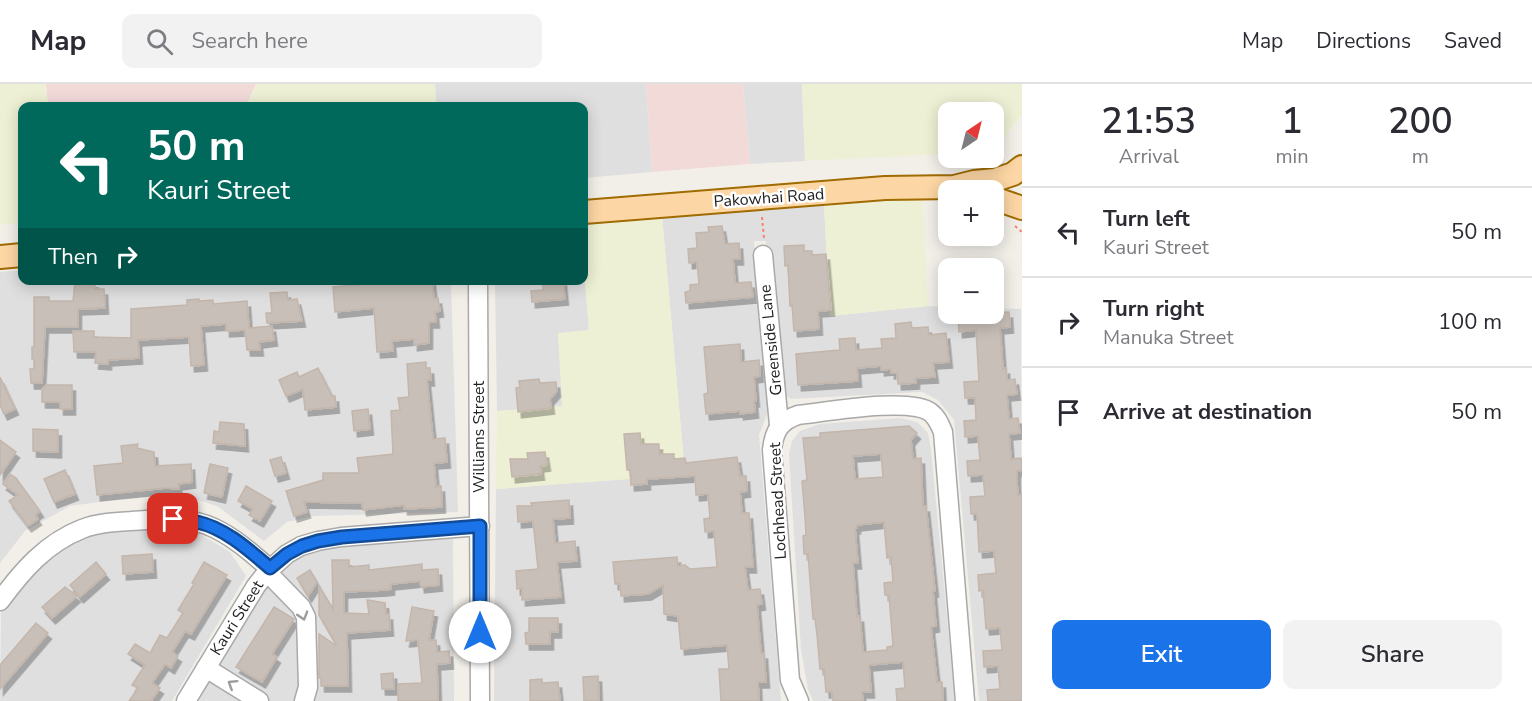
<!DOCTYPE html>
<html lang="en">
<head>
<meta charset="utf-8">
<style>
  :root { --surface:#fff; --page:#f2f2f3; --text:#2b2b33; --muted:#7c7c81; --line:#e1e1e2; --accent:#1a73e8 }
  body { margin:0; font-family:"Nunito Sans",sans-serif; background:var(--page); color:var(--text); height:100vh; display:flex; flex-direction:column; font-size:22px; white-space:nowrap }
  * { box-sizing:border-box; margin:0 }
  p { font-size:20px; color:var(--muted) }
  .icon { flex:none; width:33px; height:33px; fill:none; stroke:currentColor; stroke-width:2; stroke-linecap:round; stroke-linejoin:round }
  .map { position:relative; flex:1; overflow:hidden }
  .drawer { display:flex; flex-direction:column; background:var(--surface); width:510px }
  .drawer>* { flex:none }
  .hud { position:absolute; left:18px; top:18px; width:570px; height:183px; border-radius:12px; box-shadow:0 3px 15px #0003; background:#00695c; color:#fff; overflow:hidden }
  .needle { width:39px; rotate:35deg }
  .fabs { position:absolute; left:938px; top:18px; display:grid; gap:12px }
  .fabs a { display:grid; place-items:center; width:66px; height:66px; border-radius:12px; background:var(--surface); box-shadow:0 3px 15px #0003; font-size:30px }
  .pin { position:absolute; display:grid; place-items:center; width:51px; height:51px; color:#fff; margin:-26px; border-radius:12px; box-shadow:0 3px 9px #0006 }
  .me { position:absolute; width:66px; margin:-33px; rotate:0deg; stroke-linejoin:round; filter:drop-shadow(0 0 4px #0008) }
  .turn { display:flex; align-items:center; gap:21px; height:126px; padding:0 30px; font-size:27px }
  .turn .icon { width:78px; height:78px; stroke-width:2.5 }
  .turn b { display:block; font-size:42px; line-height:51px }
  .then { display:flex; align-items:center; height:57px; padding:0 30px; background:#0003; gap:12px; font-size:22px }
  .eta { display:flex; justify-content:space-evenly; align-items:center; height:102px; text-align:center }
  .eta b { font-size:36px; font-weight:600; line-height:42px }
  .primary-button { display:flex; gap:12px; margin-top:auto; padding:12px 30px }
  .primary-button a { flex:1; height:69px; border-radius:12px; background:var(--accent); color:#fff; font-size:24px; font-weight:600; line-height:69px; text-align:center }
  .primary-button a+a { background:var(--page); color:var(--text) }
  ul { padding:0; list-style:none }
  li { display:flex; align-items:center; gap:18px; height:90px; padding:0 30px; border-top:2px solid var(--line) }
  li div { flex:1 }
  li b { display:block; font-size:22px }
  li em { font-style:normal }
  header { display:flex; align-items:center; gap:36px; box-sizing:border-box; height:84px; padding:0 30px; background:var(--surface); border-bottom:2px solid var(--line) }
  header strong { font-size:28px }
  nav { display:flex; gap:33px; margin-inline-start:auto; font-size:21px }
  .search { width:420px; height:54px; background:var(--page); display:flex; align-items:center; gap:15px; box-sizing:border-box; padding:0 21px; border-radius:12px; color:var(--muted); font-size:22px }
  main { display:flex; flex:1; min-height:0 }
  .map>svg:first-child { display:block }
  .residential { fill:#e0dfdf }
  .commercial { fill:#f2dad9 }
  .farmland { fill:#eef0d5 }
  .building { fill:#c7bfb8; stroke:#c4b6ab; stroke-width:1.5; fill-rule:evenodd; filter:url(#shadow) }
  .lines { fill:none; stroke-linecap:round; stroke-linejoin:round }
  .minor-casing { stroke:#a9a9a9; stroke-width:21 }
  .major-casing { stroke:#a06b00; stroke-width:26 }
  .path { stroke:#fa8072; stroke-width:2; stroke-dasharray:3 3; stroke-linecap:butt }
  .minor { stroke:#fff; stroke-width:18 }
  .major { stroke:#fcd6a4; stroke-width:22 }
  .oneway { stroke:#9c9c9c }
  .route-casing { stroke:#114b97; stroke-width:15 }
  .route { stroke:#1a73e8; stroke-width:10 }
  .labels { text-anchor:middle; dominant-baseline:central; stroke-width:5; stroke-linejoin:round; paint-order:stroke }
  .street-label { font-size:16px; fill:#222; stroke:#fff }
</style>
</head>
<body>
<header>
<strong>Map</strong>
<div class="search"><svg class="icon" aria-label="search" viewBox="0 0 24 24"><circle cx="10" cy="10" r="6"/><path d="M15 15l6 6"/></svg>Search here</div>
<nav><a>Map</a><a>Directions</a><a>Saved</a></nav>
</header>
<main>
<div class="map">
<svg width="1022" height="617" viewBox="0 0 1022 617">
  <defs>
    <filter id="shadow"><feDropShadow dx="3.5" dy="6" stdDeviation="0" flood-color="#0004"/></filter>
  </defs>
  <rect width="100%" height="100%" fill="#f2efe9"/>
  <g class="residential">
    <polygon points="435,0 646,0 652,88 584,94 584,22 436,22"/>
    <polygon points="743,0 802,0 805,77 750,80"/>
    <polygon points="824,120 830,232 928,222 948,223 948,230 993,230 993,224 1021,225 1022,617 979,617 954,336 938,316 922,308 791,315 781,309 766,157 754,157 768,328 759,351 781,617 494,617 496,405 685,390 662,132"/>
    <polygon points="584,183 589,247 558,250 563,322 497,327 495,197 584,196"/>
    <polygon points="22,186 22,196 451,197 458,428 314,432 287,438 264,457 217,422 188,413 156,412 121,415 70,422 25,447 0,479 0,188"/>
    <polygon points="900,334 917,338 928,349 931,366 955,617 813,617 808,605 801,566 789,370 792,357 800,347 820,340"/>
    <polygon points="167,445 195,447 230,468 246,492 172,617 0,617 1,528 43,479 71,458 100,448"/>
    <polygon points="453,453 454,617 194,617 263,502 295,475 318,464 347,460"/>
  </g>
  <g class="commercial">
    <polygon points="46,0 256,0 246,22 48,22"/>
    <polygon points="646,0 743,0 750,80 652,88"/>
  </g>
  <g class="farmland">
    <polygon points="0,0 46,0 48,22 22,22 22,139 0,141"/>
    <polygon points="256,0 435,0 436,22 246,22"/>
    <polygon points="802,0 1022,0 1022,31 993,67 993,28 948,28 948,70 805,77"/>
    <polygon points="923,113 928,222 830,232 824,120"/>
    <polygon points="662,132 685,391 496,405 497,327 562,322 558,249 589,246 584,183 584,137"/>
  </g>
  <g class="building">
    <polygon points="722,142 725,160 739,159 740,175 733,175 735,199 751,198 753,213 686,219 685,208 690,207 690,201 699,200 697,178 689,179 688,165 697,164 696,149 709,148 708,143"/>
    <polygon points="804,161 804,167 812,167 812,171 826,170 831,226 818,227 819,245 794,247 792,221 790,222 788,181 785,182 784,162"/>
    <polygon points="377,196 432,196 434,215 438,214 440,227 435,228 436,238 429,238 429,259 414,261 414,255 392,257 393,267 377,268 374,224 335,228 333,203 377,199"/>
    <polygon points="543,196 563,196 565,215 532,218 531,207 543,206"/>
    <polygon points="75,198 95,198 95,205 104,205 105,224 78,225 78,243 45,243 42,299 31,299 30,285 34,285 34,275 32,275 32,263 34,263 34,213 49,213 49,217 73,217"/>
    <polygon points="287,208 288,216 297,215 302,237 267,239 266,229 272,229 270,209"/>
    <polygon points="199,215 199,217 213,216 213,220 247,217 249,244 272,242 274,256 259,258 260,266 247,266 245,246 226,247 226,240 201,242 204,281 191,282 189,253 138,256 139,274 108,276 108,280 95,279 96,268 74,268 73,247 94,247 94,253 131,254 131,225 187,221 187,216"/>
    <polygon points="1009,228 1010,243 1000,244 1003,285 1006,284 1007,296 1015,295 1017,310 1007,311 1009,335 1018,334 1020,349 1009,350 1011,375 1021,374 1022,381 1022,386 1017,387 1017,398 1018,411 1022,411 1022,617 988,617 987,606 1000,605 998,582 984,583 983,567 1002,566 1000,544 986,545 983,506 979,507 978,491 996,489 994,467 979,468 977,430 971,430 970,413 985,412 983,391 968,392 967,377 980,376 978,352 965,353 964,337 976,336 975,314 965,314 964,298 979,297 976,246 959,248 958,231"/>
    <polygon points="911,238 912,244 928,243 929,251 946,249 949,278 933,279 935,293 916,294 916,299 898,300 897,289 891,289 891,285 881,286 881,282 857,284 858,297 798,301 796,270 840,266 839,255 855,254 856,266 882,264 881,255 896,254 895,240"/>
    <polygon points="740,260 741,278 759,276 760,292 754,293 756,317 754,317 755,328 740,330 740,327 706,330 704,310 708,309 704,263"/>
    <polygon points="426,278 426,284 430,284 431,296 427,296 433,355 445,354 447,378 434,379 436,403 441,402 442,423 404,425 404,421 363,426 362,419 304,418 307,428 294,432 286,407 323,396 323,389 359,389 357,374 393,370 391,327 400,326 398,314 409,313 407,280"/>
    <polygon points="318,284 332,312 335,312 336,323 305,326 303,305 286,312 279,296 297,288 299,293"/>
    <polygon points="0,293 15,325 4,330 0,321"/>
    <polygon points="539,295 540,299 556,298 557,307 550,315 551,324 518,328 516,304 520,303 519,297"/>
    <polygon points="46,301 72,301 72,325 60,325 60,318 42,318 42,305"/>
    <polygon points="368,325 370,345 354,347 352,327"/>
    <polygon points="220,338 244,340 245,362 213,359 214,347 219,348"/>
    <path d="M909,342L917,349L911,356L913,375L921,374L923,422H926L935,507H933L936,542L931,543L937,598H942L943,617H897L896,605L905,604L903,578L869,581L871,608H862L863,617H833L832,608H826L824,585H820L817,551L815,535H813L808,470H804L803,452L806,451L805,433L802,397L807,396L803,354L820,353V349ZM881,370L883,393L855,395L853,372ZM884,438L887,474L891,473L893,498L884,499L885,511H889L893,562L887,563V566L863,568L860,532L857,533L853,479H858L855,444H857V441Z"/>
    <polygon points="33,345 58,346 58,368 33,367"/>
    <polygon points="640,349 641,360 659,360 659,370 674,370 674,375 685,374 686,379 737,373 740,392 746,392 747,407 740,408 742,429 749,429 753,483 745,483 748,506 760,505 762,520 757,521 761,569 764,569 766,598 758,598 759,617 721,617 719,585 729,585 727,561 681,565 678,532 664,530 663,501 648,510 621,512 620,500 615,500 613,478 677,473 678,482 685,481 690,485 717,483 714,447 705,448 704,435 710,434 708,410 696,411 695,392 647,395 647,400 631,401 630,386 627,386 624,350"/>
    <polygon points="0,356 16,368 0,391"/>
    <polygon points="138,360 137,364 154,368 155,382 191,380 192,398 178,400 179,405 166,404 97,411 94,382 123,379 121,362"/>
    <polygon points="545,368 547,381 540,382 541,390 512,393 510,375 528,375 527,369"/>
    <polygon points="281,373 286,389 275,392 270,376"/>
    <polygon points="210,380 228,384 222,413 204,409"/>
    <polygon points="65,386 75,410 54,418 44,395"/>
    <polygon points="10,390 16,394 40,427 35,431 38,435 28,442 9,417 18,411 3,400"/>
    <polygon points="246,402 272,417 260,437 249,431 253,425 238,417"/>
    <polygon points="569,416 570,434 553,435 555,459 575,457 577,477 557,478 561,513 522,516 522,504 517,505 516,487 538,485 533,437 518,438 517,422 532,422 531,419"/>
    <polygon points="152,470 153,488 123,490 122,472"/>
    <polygon points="332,476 349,476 349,483 369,481 369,486 422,480 422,486 438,485 439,501 421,503 420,497 391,500 391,505 384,506 344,508 344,529 369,530 367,516 385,519 386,530 389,530 390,546 347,549 348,602 321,602 321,594 319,594 319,550 337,562 319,531 319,502 333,525"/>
    <polygon points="96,478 106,490 80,513 70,501"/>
    <polygon points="204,478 227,491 191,550 185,547 172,568 178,572 171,584 165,580 152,599 160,604 151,617 129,617 138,604 132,601 145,581 128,570 135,560 150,569 160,551 167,554 183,529 178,526 194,500 192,499"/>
    <polygon points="310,486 317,498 308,512 297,494"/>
    <polygon points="65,503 77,512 52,534 42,523"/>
    <polygon points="274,523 294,535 272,570 277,573 262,598 236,583"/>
    <polygon points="412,523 434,527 429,556 436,556 437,568 449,567 450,579 437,580 438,617 398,617 398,600 422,599 418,556 406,557"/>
    <polygon points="529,534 558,534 558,548 550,548 550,560 526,560 525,549 529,548"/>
    <polygon points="36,539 48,549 0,605 0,581"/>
    <polygon points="393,589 394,605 382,605 381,590"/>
    <polygon points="598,592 599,617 584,617 583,593"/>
    <polygon points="542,595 542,599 558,598 560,617 530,617 530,596"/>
  </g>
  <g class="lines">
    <g class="minor-casing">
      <g id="minor">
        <polyline points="763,171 779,341"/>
        <polyline points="478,196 480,617"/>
        <polyline points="267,488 301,523 306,533 308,603 304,617"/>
        <path d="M0,517C22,487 46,459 82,445C102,437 125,438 146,436C169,434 193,434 214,444C235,454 253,470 270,485"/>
        <polyline points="206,584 259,617"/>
        <polyline points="186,617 256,502 267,488 287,470 301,462 318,457 341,453 480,442"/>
        <path d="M799,617L790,596L772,366C774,347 780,337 798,331C826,328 909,313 930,328C937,333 940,341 943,348L965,617"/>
      </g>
    </g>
    <g class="major-casing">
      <g id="major">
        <polyline points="993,114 1022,124"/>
        <polyline points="584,128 885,104 954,103 974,98 995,96 1013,90 1022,83"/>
        <polyline points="0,173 22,171"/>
      </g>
    </g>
    <g class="path">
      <polyline points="762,133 764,155"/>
      <polyline points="1015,142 1022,148"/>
    </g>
    <use href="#minor" class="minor"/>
    <use href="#major" class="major"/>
  </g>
  <defs><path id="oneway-chevron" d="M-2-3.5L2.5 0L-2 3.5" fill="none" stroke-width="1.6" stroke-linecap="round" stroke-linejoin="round" transform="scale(1.5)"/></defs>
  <g class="oneway">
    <use href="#oneway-chevron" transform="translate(303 532) rotate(73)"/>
    <use href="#oneway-chevron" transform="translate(232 600) rotate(-148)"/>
  </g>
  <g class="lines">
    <g class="route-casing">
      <path id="route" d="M173,435C180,436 189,436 197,438C225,444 249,466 270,484L287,470L302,462L318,457L342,453L480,442V548"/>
    </g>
    <use href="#route" class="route"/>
  </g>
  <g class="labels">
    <g class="street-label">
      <text transform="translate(769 114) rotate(-4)">Pakowhai Road</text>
      <text transform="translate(771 256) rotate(-96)">Greenside Lane</text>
      <text transform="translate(479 353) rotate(-90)">Williams Street</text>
      <text transform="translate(778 417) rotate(-93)">Lochhead Street</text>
      <text transform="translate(237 534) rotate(-58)">Kauri Street</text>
    </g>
  </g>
</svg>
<div class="fabs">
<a><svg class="needle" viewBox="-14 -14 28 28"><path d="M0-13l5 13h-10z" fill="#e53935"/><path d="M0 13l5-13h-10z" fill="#7c7c81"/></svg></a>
<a>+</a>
<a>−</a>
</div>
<div class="pin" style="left:173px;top:435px;background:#d93025"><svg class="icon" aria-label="arrive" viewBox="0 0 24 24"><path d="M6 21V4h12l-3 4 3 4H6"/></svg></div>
<svg class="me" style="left:480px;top:548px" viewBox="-20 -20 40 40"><circle r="19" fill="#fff"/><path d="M0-13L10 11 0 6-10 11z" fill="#1a73e8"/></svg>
<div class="hud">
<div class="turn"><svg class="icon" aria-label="left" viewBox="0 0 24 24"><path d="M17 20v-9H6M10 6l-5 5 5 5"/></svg><div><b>50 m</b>Kauri Street</div></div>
<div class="then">Then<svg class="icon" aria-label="right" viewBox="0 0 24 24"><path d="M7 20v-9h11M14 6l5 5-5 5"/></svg></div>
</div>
</div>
<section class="drawer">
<div class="eta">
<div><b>21:53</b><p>Arrival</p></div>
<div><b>1</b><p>min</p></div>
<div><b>200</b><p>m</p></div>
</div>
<ul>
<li><svg class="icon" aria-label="left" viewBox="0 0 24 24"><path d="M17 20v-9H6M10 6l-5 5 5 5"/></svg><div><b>Turn left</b><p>Kauri Street</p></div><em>50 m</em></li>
<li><svg class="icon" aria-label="right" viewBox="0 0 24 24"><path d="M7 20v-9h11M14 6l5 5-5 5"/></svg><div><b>Turn right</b><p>Manuka Street</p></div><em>100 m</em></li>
<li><svg class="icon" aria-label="arrive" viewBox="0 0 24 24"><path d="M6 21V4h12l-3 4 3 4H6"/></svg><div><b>Arrive at destination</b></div><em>50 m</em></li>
</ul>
<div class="primary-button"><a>Exit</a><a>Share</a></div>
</section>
</main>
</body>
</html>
